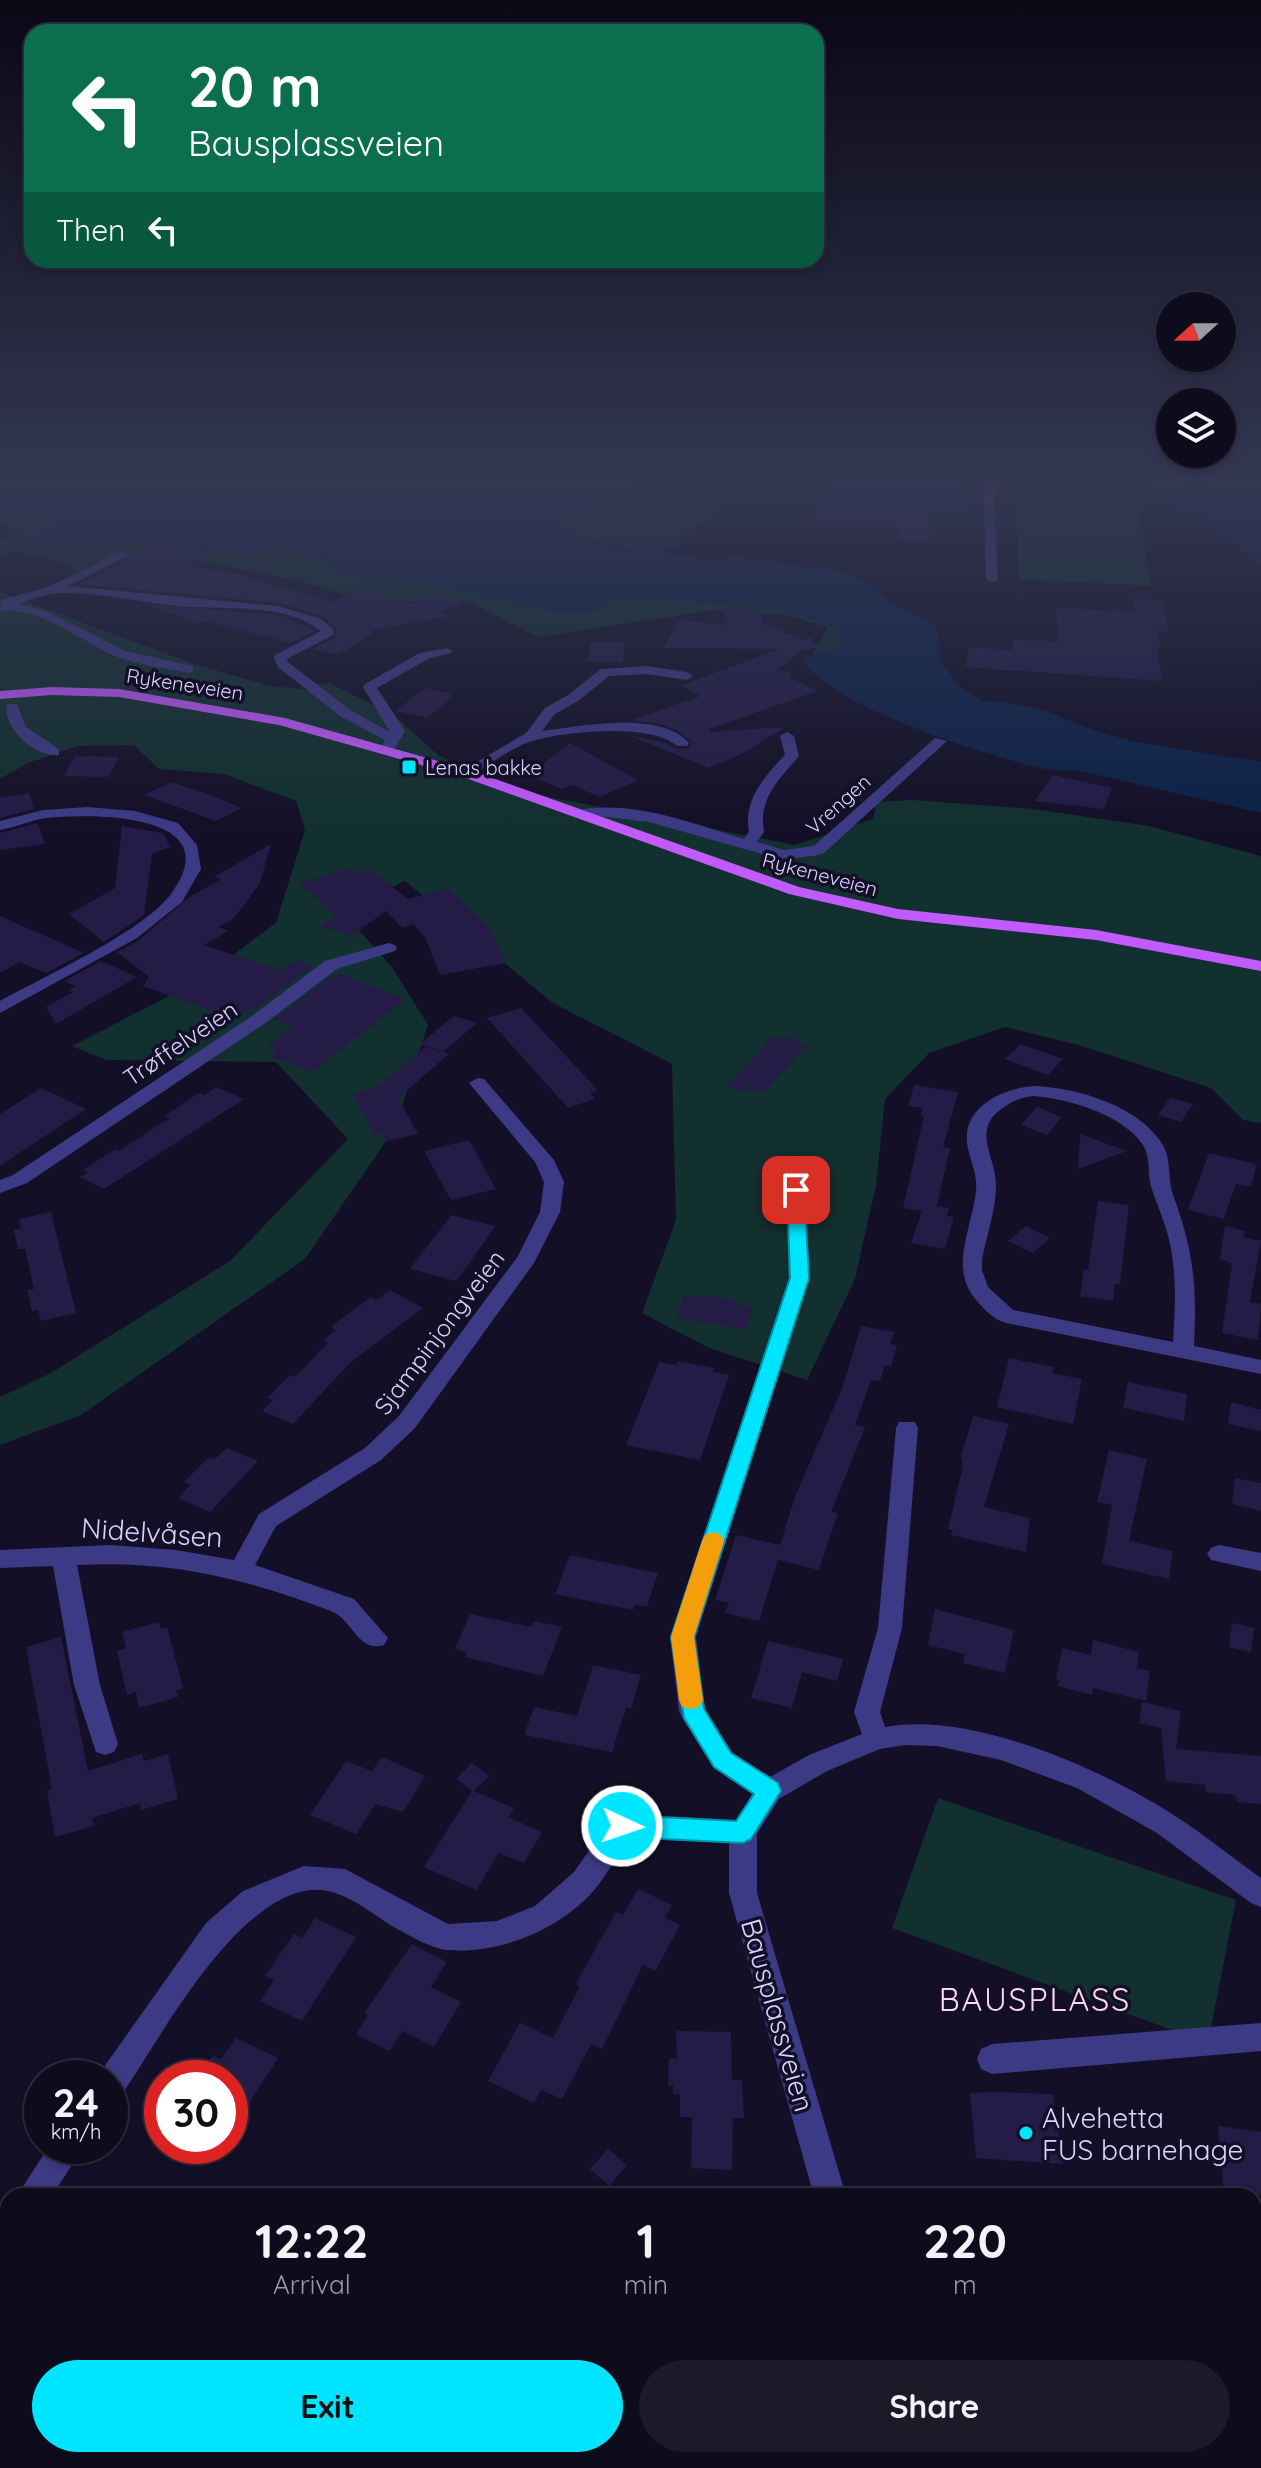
<!DOCTYPE html>
<html lang="en">
<head>
<meta charset="utf-8">
<style>
  :root { --surface:#0e0b1c; --page:#1c1929; --text:#f1f3f6; --muted:#9b9ba3; --line:#2e2b3b; --accent:#00e5ff }
  body { margin:0; font-family:Quicksand,sans-serif; background:var(--page); color:var(--text); height:100vh; display:flex; flex-direction:column; font-size:30px; white-space:nowrap }
  * { box-sizing:border-box; margin:0 }
  p { font-size:26px; color:var(--muted) }
  .icon { flex:none; width:44px; height:44px; fill:none; stroke:currentColor; stroke-width:2; stroke-linecap:round; stroke-linejoin:round }
  .map { position:relative; flex:1; overflow:hidden }
  .details { position:absolute; left:0px; top:2188px; width:1262px; height:280px; display:flex; flex-direction:column; background:var(--surface); border-radius:24px 24px 0 0; box-shadow:0 4px 12px #0003,0 0 0 2px var(--line) }
  .details>* { flex:none }
  .top-card { position:absolute; left:24px; top:24px; width:800px; height:244px; border-radius:24px; box-shadow:0 4px 12px #0003,0 0 0 2px var(--line); background:#0b6e4f; color:#fff; overflow:hidden }
  .needle { width:52px; rotate:249deg }
  .tools { position:absolute; left:1156px; top:292px; display:grid; gap:16px }
  .tools a { display:grid; place-items:center; width:80px; height:80px; border-radius:50%; background:var(--surface); box-shadow:0 4px 12px #0003,0 0 0 2px var(--line); font-size:40px }
  .speed { position:absolute; left:24px; top:2060px; display:flex; gap:16px; font-size:40px; font-weight:700; text-align:center }
  .speed>* { display:grid; place-content:center; width:104px; height:104px; border-radius:50%; background:var(--surface); box-shadow:0 4px 12px #0003,0 0 0 2px var(--line); line-height:1 }
  .speed small { font-size:20px; font-weight:400 }
  .speed .limit { border:12px solid #d22; background:#fff; color:#111 }
  .pin { position:absolute; display:grid; place-items:center; width:68px; height:68px; color:#fff; margin:-34px; border-radius:16px; box-shadow:0 4px 12px #0006 }
  .me { position:absolute; width:88px; margin:-44px; rotate:93deg; stroke-linejoin:round; filter:drop-shadow(0 0 6px #0008) }
  .turn { display:flex; align-items:center; gap:28px; height:168px; padding:0 32px; font-size:36px }
  .turn .icon { width:104px; height:104px; stroke-width:2.5 }
  .turn b { display:block; font-size:56px; line-height:68px }
  .then { display:flex; align-items:center; height:76px; padding:0 32px; background:#0003; gap:16px; font-size:30px }
  .eta { display:flex; justify-content:space-evenly; align-items:center; height:136px; text-align:center }
  .eta b { font-size:48px; font-weight:700; line-height:56px }
  .cta { display:flex; gap:16px; margin-top:auto; padding:16px 32px }
  .cta a { flex:1; height:92px; border-radius:48px; background:var(--accent); color:#111; font-size:32px; font-weight:700; line-height:92px; text-align:center }
  .cta a+a { background:var(--page); color:var(--text) }
  .map>svg:first-child { display:block }
  .green { fill:#12302f }
  .water { fill:#0c2248 }
  .building { fill:#241b47 }
  .lines { fill:none; stroke-linecap:round; stroke-linejoin:round }
  .minor { fill:#3d3a85; fill-rule:evenodd }
  .major { fill:#c25bff; fill-rule:evenodd }
  .route { fill:#00e5ff; stroke:#0095a6; stroke-width:2 }
  .slow { fill:#f59e0b }
  .poi-dot { fill:#00e5ff; stroke:#130f26; stroke-width:3 }
  .labels { text-anchor:middle; dominant-baseline:central; stroke-width:7; stroke-linejoin:round; paint-order:stroke }
  .far-street-label { font-size:20px; fill:#d9d4ff; stroke:#130f26 }
  .far-poi-label { font-size:20px; fill:#d9d4ff; stroke:#130f26; text-anchor:start }
  .street-label { font-size:24px; fill:#d9d4ff; stroke:#130f26 }
  .near-street-label { font-size:28px; fill:#d9d4ff; stroke:#130f26 }
  .near-poi-label { font-size:28px; fill:#d9d4ff; stroke:#130f26; text-anchor:start }
  .near-neighbourhood-label { font-size:32px; letter-spacing:2px; fill:#ffd6f0; stroke:#130f26 }
</style>
</head>
<body>
<div class="map">
<svg width="1261" height="2468" viewBox="0 0 1261 2468">
  <rect width="100%" height="100%" fill="#130f26"/>
  <g class="green">
    <polygon points="632,484 728,484 717,512 677,540 640,550 584,539 567,532 551,515"/>
    <polygon points="1017,499 1138,505 1151,586 1019,579"/>
    <path d="M0,514L49,516L59,525L35,543L63,549L87,545L79,541L91,540L255,554L275,547L339,565L360,579H406L607,598L769,606L836,626L839,628V646L833,651L813,655L828,627L785,615L714,610L538,637L467,601L368,602L300,581L151,551L89,565L80,572C55,559 29,547 0,554V541L19,533L0,522Z"/>
    <polygon points="0,592 194,664 270,686 313,690 315,684 329,683 392,714 438,755 512,790 795,845 873,819 877,802 912,800 1034,809 1149,826 1257,855 1261,857 1261,1123 1243,1120 1211,1088 1079,1045 1005,1027 929,1053 885,1099 876,1185 855,1279 807,1380 709,1348 642,1313 676,1220 672,1064 553,1003 405,881 342,911 392,967 428,1025 395,1128 305,1259 81,1415 0,1445 0,1397 51,1373 230,1261 348,1139 276,1062 106,1060 72,1046 198,981 276,923 305,830 296,801 224,774 159,769 134,745 77,746 28,763 0,779"/>
    <polygon points="938,1798 1236,1900 1208,2043 892,1928"/>
    <polygon points="0,2399 8,2402 8,2460 220,2460 208,2468 0,2468"/>
  </g>
  <g class="water">
    <path d="M0,484H632L551,516C573,538 607,550 639,550C651,550 665,543 677,540L684,544L665,549V553L723,561L729,556L833,570L856,576L868,582L892,604L932,622L939,636L940,659L958,686L983,701L1007,702L1046,711L1096,731L1132,741L1261,762V813L1076,770C1066,770 1055,771 1045,769C999,760 815,702 803,657L836,649L839,645L838,628L769,606L613,598H608L611,607L599,611L560,613L406,579H360L330,569L338,564L275,547L255,554L91,540L81,541L87,545C68,547 47,553 31,538L59,525L49,516L0,514Z"/>
    <path d="M1153,484H1261V567C1244,552 1230,536 1211,524C1190,510 1169,504 1153,484Z"/>
  </g>
  <g class="building">
    <polygon points="831,484 964,484 967,513 927,512 930,542 899,541 898,527 809,526"/>
    <polygon points="154,546 204,554 186,565 237,574 334,602 365,589 412,604 429,594 463,602 440,613 450,616 372,630 372,634 338,655 313,649 334,638 335,627 322,616 279,603 79,584"/>
    <polygon points="1132,599 1164,601 1169,632 1157,631 1161,647 1157,647 1162,681 966,667 969,647 1013,650 1013,640 1058,641 1056,608 1134,612"/>
    <polygon points="150,605 270,614 288,618 315,631 291,643 205,621 196,624 175,613 167,615"/>
    <polygon points="724,610 761,611 761,623 804,640 812,637 812,643 824,647 803,650 777,670 794,673 789,677 817,691 709,729 709,732 786,727 740,755 708,768 629,735 664,742 677,749 690,748 691,741 677,730 660,724 631,720 701,696 680,686 779,649 663,648 679,620 725,625"/>
    <polygon points="590,642 625,642 623,663 587,662"/>
    <polygon points="425,688 452,693 448,696 453,697 427,718 396,711"/>
    <polygon points="570,743 638,780 600,797 571,785 562,789 528,775"/>
    <polygon points="75,756 119,757 108,777 64,776"/>
    <polygon points="1053,775 1112,788 1104,809 1034,801"/>
    <polygon points="171,782 205,793 242,808 216,821 144,795"/>
    <polygon points="29,793 34,809 0,818 0,798"/>
    <polygon points="38,823 45,844 0,850 0,833"/>
    <polygon points="122,826 163,833 170,847 152,854 144,915 104,942 69,914 115,888"/>
    <polygon points="271,844 260,883 234,918 219,927 228,931 204,945 280,971 296,960 313,966 253,1011 248,1009 235,1019 143,986 149,977 117,952 139,940 188,898 221,879 214,877"/>
    <polygon points="352,868 359,874 371,870 408,899 448,888 491,929 506,963 440,975 425,937 413,924 402,928 386,911 351,936 320,926 336,915 298,883"/>
    <polygon points="0,916 84,953 46,973 19,962 0,973"/>
    <polygon points="101,961 137,977 56,1024 46,1007 73,992 69,990 75,986 64,981"/>
    <polygon points="336,973 406,999 312,1072 270,1056 278,1050 267,1046 293,1026 275,1019"/>
    <polygon points="521,1008 598,1090 590,1093 595,1099 568,1108 487,1018"/>
    <polygon points="454,1016 477,1023 443,1052 420,1044"/>
    <polygon points="783,1036 808,1044 763,1093 753,1090 750,1093 727,1086 773,1037 780,1039"/>
    <polygon points="1021,1044 1040,1051 1063,1059 1048,1075 1005,1059"/>
    <polygon points="425,1047 449,1054 398,1098 418,1134 387,1141 384,1133 374,1135 352,1093 377,1087"/>
    <polygon points="914,1085 958,1092 943,1147 950,1148 937,1206 949,1208 947,1216 954,1217 945,1249 911,1243 922,1211 903,1208 924,1116 921,1115 923,1108 908,1106"/>
    <polygon points="216,1087 244,1099 104,1189 80,1177 88,1172 83,1170 115,1149 119,1151 169,1118 165,1116 182,1104 199,1093 204,1095"/>
    <polygon points="41,1088 86,1109 0,1166 0,1114"/>
    <polygon points="1170,1098 1193,1104 1181,1122 1158,1115"/>
    <polygon points="1037,1107 1062,1117 1047,1135 1021,1125"/>
    <polygon points="1080,1134 1127,1151 1078,1169"/>
    <polygon points="469,1140 496,1189 451,1200 424,1151"/>
    <polygon points="1209,1153 1257,1164 1251,1187 1236,1184 1224,1219 1188,1210"/>
    <polygon points="1098,1201 1129,1205 1120,1284 1115,1284 1113,1301 1080,1296 1084,1269 1088,1270"/>
    <polygon points="51,1212 76,1313 41,1321 38,1310 32,1311 27,1290 34,1289 25,1249 18,1249 14,1230 21,1228 19,1219"/>
    <polygon points="451,1215 496,1226 456,1281 410,1269"/>
    <polygon points="1026,1226 1050,1238 1033,1253 1008,1241"/>
    <polygon points="1225,1226 1245,1231 1243,1237 1261,1241 1250,1302 1261,1304 1258,1340 1222,1333 1232,1264 1220,1258"/>
    <polygon points="390,1290 423,1308 350,1363 293,1424 262,1411 273,1400 268,1398 279,1386 290,1375 295,1377 328,1343 323,1340 336,1330 331,1326 371,1297 376,1300"/>
    <polygon points="703,1294 737,1301 735,1304 753,1308 746,1330 676,1317 684,1295 702,1298"/>
    <polygon points="861,1326 894,1332 890,1344 897,1345 891,1366 885,1365 880,1381 871,1380 855,1425 865,1427 831,1512 838,1513 819,1570 778,1560 759,1621 725,1613 729,1603 715,1600 736,1535 780,1545 795,1497 843,1386"/>
    <polygon points="1009,1358 1054,1367 1052,1373 1082,1379 1073,1424 997,1407"/>
    <polygon points="678,1361 714,1368 713,1372 729,1375 700,1460 626,1445 659,1362 676,1365"/>
    <polygon points="1128,1382 1187,1394 1184,1421 1123,1408"/>
    <polygon points="1231,1402 1261,1410 1261,1431 1228,1424"/>
    <polygon points="973,1416 1009,1424 984,1507 1030,1518 1026,1552 951,1535 952,1530 948,1529 963,1466 961,1456"/>
    <polygon points="227,1448 258,1461 210,1512 178,1498 190,1485 184,1482 208,1458 214,1460"/>
    <polygon points="1109,1450 1147,1459 1129,1541 1173,1551 1169,1579 1102,1564 1112,1505 1097,1502"/>
    <polygon points="1235,1478 1261,1483 1261,1511 1232,1504"/>
    <polygon points="570,1555 658,1573 647,1607 635,1604 633,1610 555,1594"/>
    <polygon points="935,1609 1014,1630 1005,1673 963,1663 965,1654 928,1645"/>
    <polygon points="470,1614 531,1627 534,1621 562,1627 543,1676 465,1657 467,1652 455,1649"/>
    <polygon points="159,1622 161,1629 167,1627 183,1688 176,1690 178,1697 139,1708 136,1692 127,1695 117,1651 126,1648 122,1632"/>
    <polygon points="1232,1623 1254,1628 1251,1652 1229,1647"/>
    <polygon points="61,1637 88,1771 142,1754 144,1761 168,1754 178,1799 141,1810 140,1803 92,1818 94,1826 55,1837 47,1791 52,1789 26,1647"/>
    <polygon points="1093,1640 1139,1652 1137,1668 1150,1671 1146,1701 1093,1688 1092,1695 1058,1686 1060,1680 1056,1679 1062,1648 1091,1655"/>
    <polygon points="768,1641 843,1659 837,1681 802,1672 792,1708 751,1698"/>
    <polygon points="593,1665 641,1675 631,1709 626,1708 612,1752 524,1735 534,1707 577,1716"/>
    <polygon points="1142,1702 1181,1711 1176,1749 1261,1756 1261,1804 1238,1802 1235,1795 1206,1792 1205,1785 1166,1781 1161,1728 1139,1723"/>
    <polygon points="382,1757 425,1776 403,1812 375,1804 356,1834 310,1815 346,1761 372,1771"/>
    <polygon points="472,1763 489,1776 474,1791 514,1808 508,1817 542,1832 524,1863 499,1853 476,1890 424,1867 472,1791 456,1779"/>
    <polygon points="638,1889 672,1905 665,1918 680,1925 655,1971 643,1965 602,2049 591,2044 562,2099 541,2090 534,2103 488,2081 520,2023 553,2038 580,1986 576,1984 598,1944 616,1912 623,1915"/>
    <polygon points="315,1918 356,1937 302,2021 260,2001 274,1980 265,1976 294,1934 302,1938"/>
    <polygon points="412,1944 447,1962 431,1987 461,2002 434,2047 402,2031 389,2051 356,2034 368,2015 365,2012"/>
    <polygon points="676,2031 731,2032 732,2080 742,2080 744,2118 733,2118 732,2170 691,2168 692,2117 680,2117 680,2094 673,2094 673,2085 668,2086 669,2059 677,2059"/>
    <polygon points="236,2038 278,2058 230,2133 230,2078 197,2078 213,2055 221,2059"/>
    <polygon points="994,2092 1053,2094 1063,2164 976,2158 970,2093"/>
    <polygon points="1218,2126 1261,2132 1261,2196 1224,2196"/>
    <polygon points="608,2149 627,2165 609,2186 590,2169"/>
  </g>
  <g class="lines">
    <g class="minor">
      <polygon points="989,499 994,502 998,579 992,583 986,579 984,502"/>
      <path d="M121,552L125,553V557L68,586L278,606L321,619L333,629V635L287,659L288,662L350,710L390,732L363,687L365,684L420,653L448,648L454,652L428,659L377,688L405,731L394,749L389,750L382,746L385,740L340,716L278,667L274,658L275,655L321,631C283,601 223,611 177,606C139,602 100,592 61,593C46,594 33,598 20,604L48,612L125,651L193,666V672L188,673C164,668 137,665 115,656C85,643 31,602 0,612L1,600L48,587Z"/>
      <path d="M646,666L687,672L693,676L687,680L646,674L609,676L578,701L555,714L542,731C581,726 661,710 689,743L687,746H677C651,723 569,731 536,740C514,745 490,765 470,776H460L458,773L526,733L545,708L568,695L601,669Z"/>
      <path d="M7,704H17L26,727L59,749V755C36,758 2,728 7,704Z"/>
      <path d="M787,732L794,736L799,756C779,780 758,798 764,832L757,842L784,850L814,846L935,738L947,741L824,853L819,855L783,860L649,822L598,816L579,818L572,814L574,811C629,798 692,823 744,839L749,832C743,800 764,777 785,755L780,736Z"/>
      <path d="M87,807L135,811L178,823L197,845L201,869L182,902L137,938L0,1013V1001C43,977 144,931 171,894C231,813 93,813 47,818C31,820 16,827 0,830V821L43,810Z"/>
      <polygon points="389,943 395,945 397,948 395,951 337,969 264,1024 27,1183 0,1193 0,1180 13,1175 252,1016 325,961"/>
      <path d="M478,1078L484,1079L554,1160L564,1182L560,1212L534,1263L415,1428L381,1460L276,1526L255,1565L354,1599L388,1638L384,1645C358,1653 352,1619 331,1611C243,1578 171,1560 77,1565L100,1685L118,1744L114,1752L105,1755L96,1752L74,1685L53,1566L0,1568V1550L111,1545L176,1550L234,1560L259,1514L365,1448L399,1416L518,1256L540,1212L544,1182L535,1162L469,1083Z"/>
      <path d="M1034,1086C1078,1088 1141,1106 1164,1147C1171,1161 1168,1180 1173,1195C1194,1252 1197,1286 1194,1346L1261,1360V1374L1006,1323C994,1320 985,1310 977,1301C948,1269 972,1229 976,1191C978,1173 969,1159 967,1143C963,1106 1004,1088 1034,1086ZM1034,1096C1069,1099 1122,1114 1143,1145C1151,1157 1147,1173 1151,1186C1157,1206 1166,1224 1170,1244C1177,1276 1175,1310 1173,1342L1013,1310L988,1287L982,1270V1259C987,1235 996,1209 996,1185C996,1158 972,1131 1000,1110C1010,1102 1021,1097 1034,1096Z"/>
      <path d="M796,1184L806,1190L809,1278L696,1637L705,1709L732,1752L770,1777L809,1755L862,1734L854,1712L878,1628L896,1428L899,1422H915L918,1428L902,1628L880,1712L885,1727C973,1711 1104,1770 1177,1817C1206,1836 1233,1858 1261,1878V1907L1251,1903L1157,1833L1077,1788L1001,1760L937,1746L905,1745L880,1749L827,1771L779,1799L757,1834V1893L846,2196H814L729,1893V1843L629,1838C618,1855 608,1873 595,1889C561,1929 501,1954 448,1950C431,1949 407,1934 392,1926C366,1910 338,1884 304,1891C230,1907 162,2035 121,2096L110,2100V2078H98L99,2074L206,1923L243,1891L304,1866L345,1869L448,1924L497,1921L535,1906L574,1872L612,1818L622,1814L736,1820L752,1794L714,1768L683,1719L679,1711L670,1637L789,1278L786,1190Z"/>
      <polygon points="1219,1545 1261,1553 1261,1571 1211,1560 1207,1554 1211,1548"/>
      <polygon points="1261,2023 1261,2051 992,2074 981,2069 977,2059 981,2049 992,2044"/>
      <polygon points="49,2146 84,2146 52,2196 17,2196"/>
      <polygon points="824,2460 860,2460 858,2468 822,2468"/>
    </g>
    <g class="major">
      <polygon points="986,484 996,484 993,504 984,502"/>
      <polygon points="52,687 119,689 285,718 470,770 799,887 898,909 1096,930 1261,961 1261,971 1096,940 898,919 789,894 460,776 279,725 119,697 52,695 0,699 0,691"/>
    </g>
  </g>
  <linearGradient id="sky" x2="0" y2="1"><stop stop-color="#0a0815"/><stop offset="0.58" stop-color="#333752"/><stop offset="1" stop-color="#333752" stop-opacity="0"/></linearGradient>
  <rect width="1261" height="829" fill="url(#sky)"/>
  <polygon class="route" points="796,1185 804,1190 809,1278 694,1637 704,1709 731,1753 778,1783 781,1791 751,1839 743,1843 622,1837 614,1834 610,1826 614,1818 622,1815 736,1821 754,1794 714,1767 684,1718 671,1637 790,1278 787,1190"/>
  <polygon class="slow" points="713,1532 721,1535 724,1541 694,1637 703,1700 699,1707 691,1709 682,1707 679,1700 671,1637 702,1541 705,1535"/>
  <g class="poi-dot">
    <rect x="401" y="759" width="16" height="16" rx="4"/>
    <circle cx="1026" cy="2133" r="8"/>
  </g>
  <g class="labels">
    <g class="far-street-label">
      <text transform="translate(185 684) rotate(9)">Rykeneveien</text>
      <text transform="translate(838 804) rotate(-42)">Vrengen</text>
      <text transform="translate(820 874) rotate(15)">Rykeneveien</text>
    </g>
    <g class="far-poi-label">
      <text x="425" y="767">Lenas bakke</text>
    </g>
    <g class="street-label">
      <text transform="translate(180 1043) rotate(-34)">Trøffelveien</text>
      <text transform="translate(439 1332) rotate(-53)">Sjampinjongveien</text>
    </g>
    <g class="near-street-label">
      <text transform="translate(152 1532) rotate(4)">Nidelvåsen</text>
      <text transform="translate(778 2015) rotate(74)">Bausplassveien</text>
    </g>
    <g class="near-poi-label">
      <text x="1042" y="2117">Alvehetta<tspan x="1042" dy="32">FUS barnehage</tspan></text>
    </g>
    <g class="near-neighbourhood-label">
      <text x="1035" y="1999">BAUSPLASS</text>
    </g>
  </g>
</svg>
<div class="tools">
<a><svg class="needle" viewBox="-14 -14 28 28"><path d="M0-13l5 13h-10z" fill="#e53935"/><path d="M0 13l5-13h-10z" fill="#9b9ba3"/></svg></a>
<a><svg class="icon" aria-label="layers" viewBox="0 0 24 24"><path d="M12 4l9 5-9 5-9-5zM3 14l9 5 9-5"/></svg></a>
</div>
<div class="speed"><div>24<small>km/h</small></div><div class="limit">30</div></div>
<div class="pin" style="left:796px;top:1190px;background:#d93025"><svg class="icon" aria-label="arrive" viewBox="0 0 24 24"><path d="M6 21V4h12l-3 4 3 4H6"/></svg></div>
<svg class="me" style="left:622px;top:1826px" viewBox="-20 -20 40 40"><circle r="17" fill="#00e5ff" stroke="#fff" stroke-width="3"/><path d="M0-11L8 9 0 5-8 9z" fill="#fff"/></svg>
<div class="top-card">
<div class="turn"><svg class="icon" aria-label="left" viewBox="0 0 24 24"><path d="M17 20v-9H6M10 6l-5 5 5 5"/></svg><div><b>20 m</b>Bausplassveien</div></div>
<div class="then">Then<svg class="icon" aria-label="left" viewBox="0 0 24 24"><path d="M17 20v-9H6M10 6l-5 5 5 5"/></svg></div>
</div>
<section class="details">
<div class="eta">
<div><b>12:22</b><p>Arrival</p></div>
<div><b>1</b><p>min</p></div>
<div><b>220</b><p>m</p></div>
</div>
<div class="cta"><a>Exit</a><a>Share</a></div>
</section>
</div>
</body>
</html>
